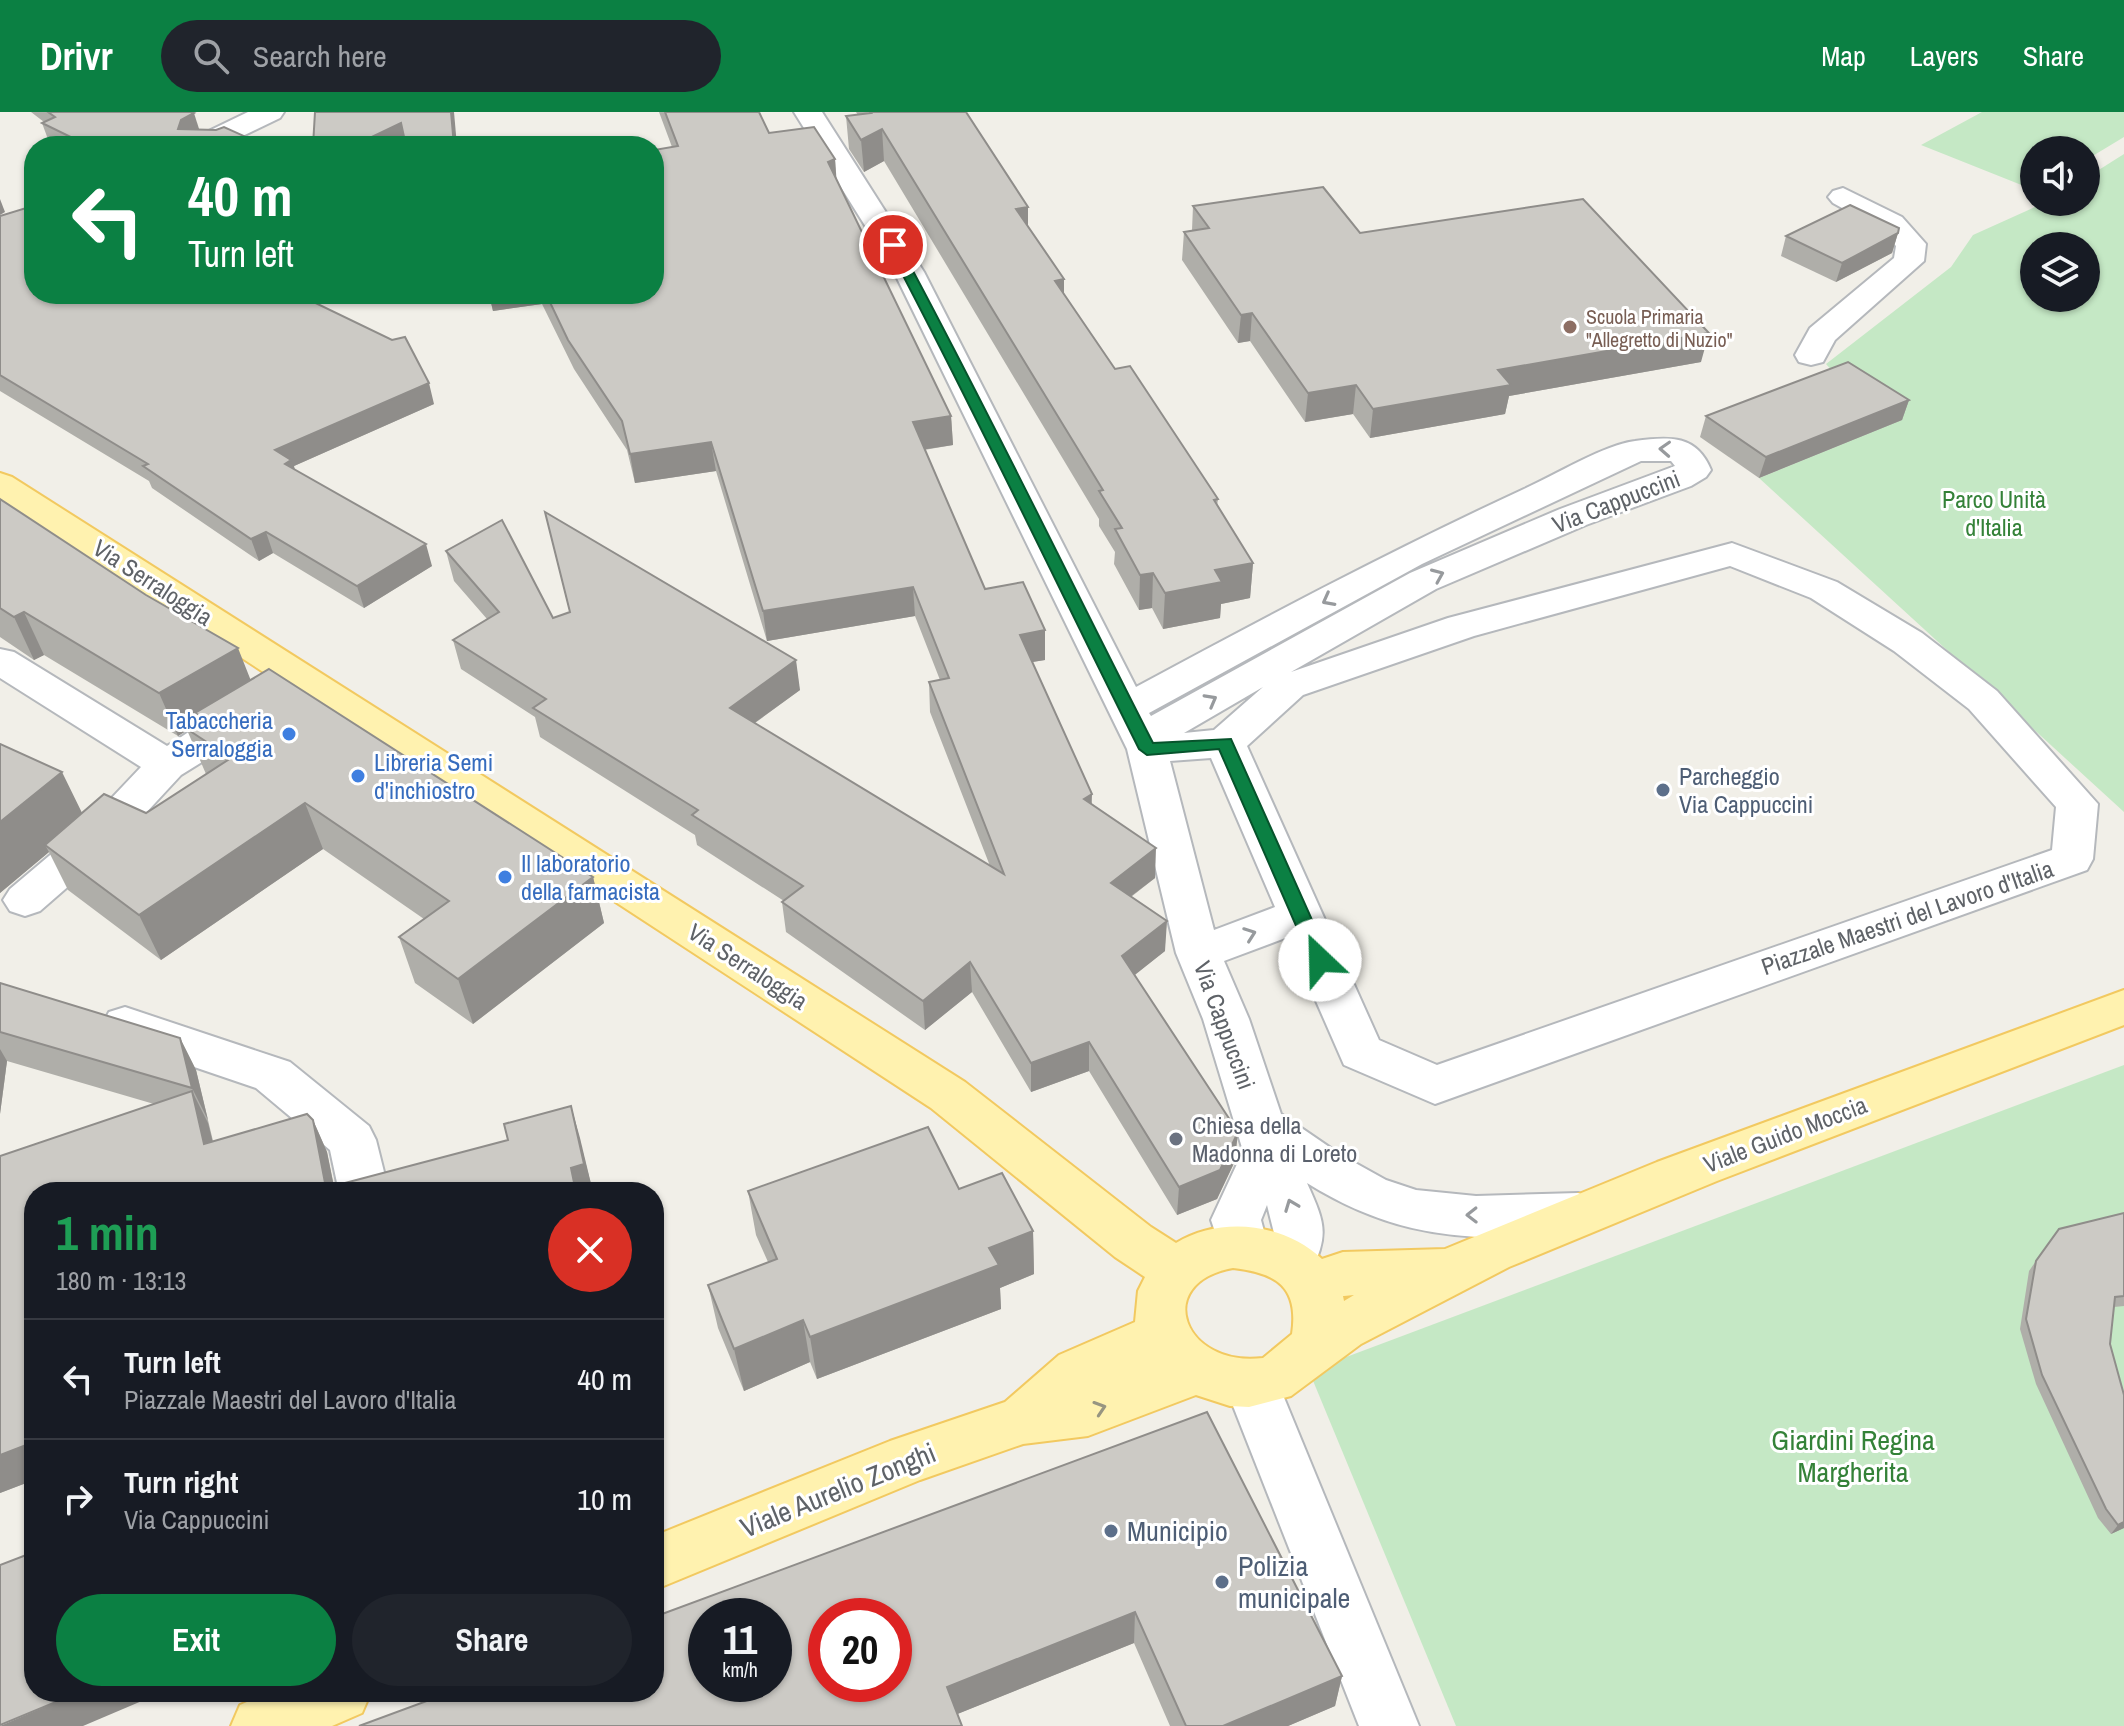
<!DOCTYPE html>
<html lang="en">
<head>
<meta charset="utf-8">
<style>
  :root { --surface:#171b24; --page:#20242c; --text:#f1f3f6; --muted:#9ea1a6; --line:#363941; --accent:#0b8043 }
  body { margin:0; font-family:"Archivo Narrow",sans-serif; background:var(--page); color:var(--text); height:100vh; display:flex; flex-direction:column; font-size:30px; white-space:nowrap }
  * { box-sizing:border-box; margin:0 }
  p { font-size:26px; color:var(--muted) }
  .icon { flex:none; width:44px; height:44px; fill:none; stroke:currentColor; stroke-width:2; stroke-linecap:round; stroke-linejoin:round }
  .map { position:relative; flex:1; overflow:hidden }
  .details { position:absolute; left:24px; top:1070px; width:640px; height:520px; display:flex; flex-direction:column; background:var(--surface); border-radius:32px; box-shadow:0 2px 6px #0004 }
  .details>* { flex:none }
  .hud { position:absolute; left:24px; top:24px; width:640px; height:168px; border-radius:32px; box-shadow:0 2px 6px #0004; background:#0b8043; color:#fff; overflow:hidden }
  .buttons { position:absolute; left:2020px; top:24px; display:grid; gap:16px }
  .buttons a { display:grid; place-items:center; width:80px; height:80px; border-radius:50%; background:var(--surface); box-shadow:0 2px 6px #0004; font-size:40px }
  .speed { position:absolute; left:688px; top:1486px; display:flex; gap:16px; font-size:40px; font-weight:700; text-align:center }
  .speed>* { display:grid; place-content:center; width:104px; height:104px; border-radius:50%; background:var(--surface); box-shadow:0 2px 6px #0004; line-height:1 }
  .speed small { font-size:20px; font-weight:400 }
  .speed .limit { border:12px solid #d22; background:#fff; color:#111 }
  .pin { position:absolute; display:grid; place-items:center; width:68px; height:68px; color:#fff; margin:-34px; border:4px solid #fff; border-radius:50%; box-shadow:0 2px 8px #0007 }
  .me { position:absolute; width:88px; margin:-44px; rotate:336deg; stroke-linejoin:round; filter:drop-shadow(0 0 6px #0008) }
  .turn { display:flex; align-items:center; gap:28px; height:168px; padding:0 32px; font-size:36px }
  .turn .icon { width:104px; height:104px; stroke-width:2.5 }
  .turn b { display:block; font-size:56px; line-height:68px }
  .round { display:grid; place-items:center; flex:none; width:84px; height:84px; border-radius:42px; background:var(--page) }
  .headline { display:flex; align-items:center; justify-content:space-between; height:136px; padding:0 32px }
  h1 { font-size:48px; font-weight:700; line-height:60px; color:#1e9e55 }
  .primary-button { display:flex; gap:16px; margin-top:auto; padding:16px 32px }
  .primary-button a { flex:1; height:92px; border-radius:48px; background:var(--accent); color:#fff; font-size:32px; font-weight:700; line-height:92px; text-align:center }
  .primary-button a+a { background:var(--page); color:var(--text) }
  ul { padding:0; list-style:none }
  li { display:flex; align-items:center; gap:24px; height:120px; padding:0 32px; border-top:2px solid var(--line) }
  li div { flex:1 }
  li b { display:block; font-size:30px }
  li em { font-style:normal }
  header { display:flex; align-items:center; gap:48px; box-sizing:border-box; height:112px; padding:0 40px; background:var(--accent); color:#fff }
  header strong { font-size:38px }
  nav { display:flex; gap:44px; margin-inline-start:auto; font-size:28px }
  .search { width:560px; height:72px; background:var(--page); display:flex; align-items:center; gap:20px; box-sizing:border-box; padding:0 28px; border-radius:44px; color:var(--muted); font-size:30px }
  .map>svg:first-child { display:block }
  .green { fill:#c5e8c5; fill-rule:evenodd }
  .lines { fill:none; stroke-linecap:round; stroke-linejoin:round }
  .minor-casing { stroke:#b5b8bc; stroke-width:4 }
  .major-casing { stroke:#f2c960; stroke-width:4 }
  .minor { fill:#fff; fill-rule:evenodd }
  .major { fill:#fff2af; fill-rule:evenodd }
  .wall { fill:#afaea9 }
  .shaded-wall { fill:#8f8d8a }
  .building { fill:#cccac5; stroke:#8f8d8a; stroke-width:2; fill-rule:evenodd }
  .oneway { stroke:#979a9d }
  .oneway2 { stroke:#979581 }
  .route { fill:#0b8043; stroke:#07532c; stroke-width:2 }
  .education-dot { fill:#8d6e63; stroke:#fff; stroke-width:3 }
  .shop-dot { fill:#3f7fe0; stroke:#fff; stroke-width:3 }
  .service-dot { fill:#5c6f8a; stroke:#fff; stroke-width:3 }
  .worship-dot { fill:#6b7280; stroke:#fff; stroke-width:3 }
  .labels { text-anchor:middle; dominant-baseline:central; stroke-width:6; stroke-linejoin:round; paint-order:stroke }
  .far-education-label { font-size:20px; fill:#785e54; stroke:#fff; text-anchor:start }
  .park-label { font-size:24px; fill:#348238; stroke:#fff }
  .street-label { font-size:24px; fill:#5f6368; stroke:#fff }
  .shop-label { font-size:24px; fill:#366cbe; stroke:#fff; text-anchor:start }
  .service-label { font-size:24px; fill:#4e5e75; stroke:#fff; text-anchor:start }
  .worship-label { font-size:24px; fill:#5b616d; stroke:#fff; text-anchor:start }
  .near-park-label { font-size:28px; fill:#348238; stroke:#fff }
  .near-street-label { font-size:28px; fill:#5f6368; stroke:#fff }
  .near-service-label { font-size:28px; fill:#4e5e75; stroke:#fff; text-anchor:start }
</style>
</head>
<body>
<header>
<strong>Drivr</strong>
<div class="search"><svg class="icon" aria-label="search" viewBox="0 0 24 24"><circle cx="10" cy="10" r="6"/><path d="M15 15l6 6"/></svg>Search here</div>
<nav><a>Map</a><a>Layers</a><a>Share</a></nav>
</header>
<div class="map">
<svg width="2124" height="1614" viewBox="0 0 2124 1614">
  <rect width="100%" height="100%" fill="#f1efe8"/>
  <g class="green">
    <polygon points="1982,0 2124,0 2124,25 2086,48 2086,38 2034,38 2034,78 1921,33"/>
    <path d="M2124,42V700L1759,366L1901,308L1842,270L1826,252L1951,155L1973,123L2046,90H2086V66ZM2034,134H2086V186H2034Z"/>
    <polygon points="2124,953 2124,1614 1456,1614 1309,1259"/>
  </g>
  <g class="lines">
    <g class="minor-casing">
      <g id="minor">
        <polygon points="248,0 284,0 280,6 222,34 186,34 190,28"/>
        <path d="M794,0H822L924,160L1136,575C1264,506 1392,438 1524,377C1553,364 1606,332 1635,329C1670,324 1697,323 1711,358L1706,365L1691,374L1586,413L1436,477L1291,560L1448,506L1732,431L1837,470L1922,521L1997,579L2098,692L2093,747L2087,758L1435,992L1344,953L1288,825L1224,849L1249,907L1281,1002L1341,1043L1386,1068L1416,1078L1476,1084L1578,1081L1596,1087L1603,1102L1596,1117C1572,1125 1548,1124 1523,1125C1440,1128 1378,1115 1307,1071C1326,1113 1329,1123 1309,1164L1291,1171L1273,1164L1266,1149L1275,1125L1267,1093L1261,1108L1268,1134L1261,1149L1243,1155L1225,1149L1211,1108L1243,1039L1203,907L1176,841L1127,637L894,160ZM1641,349H1671L1675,354L1560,397L1410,461L1151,604L1149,601L1422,452ZM1730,454L1811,486L1894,539L1969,597L2056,695L2052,738L1437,953L1379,928L1247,634L1303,583L1474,524ZM1263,575L1214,618L1184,621ZM1211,646L1275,795L1214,818L1170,649Z"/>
        <polygon points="1843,76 1902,105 1926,132 1924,149 1835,228 1823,250 1811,253 1799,250 1795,243 1810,216 1894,146 1896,134 1880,117 1833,91 1828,85 1833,79"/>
        <path d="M0,537L14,540L167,634C194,618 228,587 260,596L266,605L260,614L181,663L118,731L40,799L25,804L10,799L3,788L10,777L88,711L141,655L0,566Z"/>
        <polygon points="125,895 290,950 369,1014 376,1028 389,1080 339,1080 330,1038 256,976 109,926 102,913 109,900"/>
        <polygon points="1251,1247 1270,1254 1278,1271 1419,1614 1359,1614 1224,1271 1232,1254"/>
      </g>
    </g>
    <g class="major-casing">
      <g id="major">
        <path d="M0,361L12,365L965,970L1151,1115L1176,1131C1221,1104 1284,1111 1322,1147L1343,1140L1445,1137L1657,1050L2124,878V913L1717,1069L1509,1155L1361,1232L1291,1284L1249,1295L1230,1294L1196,1283L1088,1324L1023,1332L920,1368L654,1478V1424L890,1329L1005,1290L1059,1243L1135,1210L1138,1179L1145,1165L1115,1145L931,996L0,388ZM1233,1156C1277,1161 1299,1175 1292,1222L1263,1246C1184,1256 1151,1171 1233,1156ZM1354,1183L1344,1189L1343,1184H1344Z"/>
        <polygon points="270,1580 371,1580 362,1601 332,1614 231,1614 240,1593"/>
      </g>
    </g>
    <use href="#minor" class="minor"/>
    <use href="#major" class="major"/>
  </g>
  <g class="wall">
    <polygon points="31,0 191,0 199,18 266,34 57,34 49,30 42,11 44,10"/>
    <polygon points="659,0 759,0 769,21 835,47 836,67 951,304 953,333 924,338 985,477 1045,518 1045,548 1032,550 1092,692 1155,766 1131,785 1165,839 1134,863 1235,1049 1217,1087 1177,1103 1089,959 1031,980 972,880 925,918 786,820 782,790 784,789 697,733 695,723 540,625 535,605 461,557 453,528 487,507 454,469 446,439 553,506 570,500 545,400 800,578 755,611 990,754 930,600 929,570 940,568 915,504 767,529 716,359 635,371 627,338 574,257 542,192 493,199 489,182 654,182 672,35"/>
    <polygon points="856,0 966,0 1028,95 1028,114 1064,182 1115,257 1218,387 1217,394 1253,451 1250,486 1221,492 1220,506 1163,517 1152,496 1139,498 1114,452 1115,440 1099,414 1099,407 884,49 864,60 849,37 846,4 858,3"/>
    <polygon points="1193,94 1360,121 1701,250 1509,284 1505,302 1370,326 1353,302 1305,310 1250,229 1238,231 1182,148 1184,120 1192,118"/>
    <polygon points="0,104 34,182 434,292 294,354 294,357 432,454 364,496 273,441 259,449 152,376 149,369 0,279"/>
    <polygon points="1898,121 1892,141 1836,170 1781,144 1786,124"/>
    <polygon points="1909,288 1902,308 1759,366 1700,325 1706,304"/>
    <polygon points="0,387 250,568 593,765 604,811 473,912 415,871 399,825 424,807 323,737 161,848 68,778 49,740 0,781 0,632 82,701 146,701 206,662 187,618 178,624 44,543 34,548 0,525"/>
    <polygon points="0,871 180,926 196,958 213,1029 307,1002 313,1008 327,1040 334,1074 508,1028 504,1012 571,994 593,1080 34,1080 34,1368 0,1381 0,1044 154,992 7,949 0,1002"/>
    <polygon points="959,1077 1033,1119 1034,1162 1000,1176 1001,1197 817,1267 810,1250 744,1279 718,1216 708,1173 768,1150 756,1123 748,1079"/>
    <polygon points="2124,1101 2124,1194 2114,1195 2110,1232 2124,1283 2124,1416 2111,1422 2098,1406 2036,1272 2020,1217 2029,1159 2036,1149"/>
    <polygon points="1207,1300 1342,1564 1335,1594 1288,1614 1170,1614 1134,1531 957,1602 359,1614"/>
  </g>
  <g class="shaded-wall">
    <polygon points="451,0 454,0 457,34 454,34"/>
    <polygon points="194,1 200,20 178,17 181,8"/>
    <polygon points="401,11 406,30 398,34 353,34"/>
    <polygon points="882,17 884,49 864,60 861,28"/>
    <polygon points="835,47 837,74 828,50"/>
    <polygon points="0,87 5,100 0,103"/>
    <polygon points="1028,95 1028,128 1016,97"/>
    <polygon points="1898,121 1892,141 1836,170 1842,151"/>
    <polygon points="1064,167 1064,201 1055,169"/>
    <polygon points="489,182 540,182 542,192 493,199"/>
    <polygon points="1252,201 1250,229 1238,231 1241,203"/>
    <polygon points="1709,221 1701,250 1509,284 1505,302 1370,326 1373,297 1498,258"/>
    <polygon points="429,271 434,292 294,354 298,369 275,338"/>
    <polygon points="1356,273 1353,302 1305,310 1308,281"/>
    <polygon points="1909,288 1902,308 1759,366 1766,345"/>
    <polygon points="951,304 953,333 914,339 913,310"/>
    <polygon points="711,330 716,359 635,371 630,342"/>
    <polygon points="266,420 273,441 259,449 251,427"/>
    <polygon points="426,432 432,454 364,496 357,474"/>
    <polygon points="1253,451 1250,486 1221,492 1220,506 1163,517 1165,481 1215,458"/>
    <polygon points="1153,461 1152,496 1139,498 1140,463"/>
    <polygon points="913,475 915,504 767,529 763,499"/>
    <polygon points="24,500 44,543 34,548 14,505"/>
    <polygon points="1045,518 1045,548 1020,552 1020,523"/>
    <polygon points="238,536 255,579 204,606 195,601 199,611 178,624 159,581"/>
    <polygon points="796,548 800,578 735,625 730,596"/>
    <polygon points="62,660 86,709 45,733 49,740 0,781 0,710"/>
    <polygon points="1092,682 1091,712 1084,687"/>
    <polygon points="305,691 323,737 161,848 139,803"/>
    <polygon points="1156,736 1155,766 1110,800 1111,771"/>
    <polygon points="593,765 604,811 473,912 458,867"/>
    <polygon points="1167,809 1165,839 1121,874 1122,844"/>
    <polygon points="970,850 972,880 925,918 923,889"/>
    <polygon points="180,926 196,958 208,1008 192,976"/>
    <polygon points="1089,930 1089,959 1031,980 1031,951"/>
    <polygon points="0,937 7,949 0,1002"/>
    <polygon points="192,979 208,1011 221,1063 204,1032"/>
    <polygon points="571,994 580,1026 593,1080 576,1080 571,1056"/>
    <polygon points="313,1008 327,1040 335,1080 326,1076"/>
    <polygon points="1238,1020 1235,1049 1217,1087 1177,1103 1179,1075"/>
    <polygon points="1033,1119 1034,1162 1000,1176 1001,1197 817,1267 810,1225 989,1136"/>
    <polygon points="803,1208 810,1250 744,1279 734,1237"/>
    <polygon points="34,1330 34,1368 0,1381 0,1343"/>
    <polygon points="2124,1410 2124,1416 2111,1422 2118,1413"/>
    <polygon points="1135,1500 1134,1531 950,1605 947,1575"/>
    <polygon points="1342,1564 1335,1594 1288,1614 1223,1614"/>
    <polygon points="80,1580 163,1580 83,1614 0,1614"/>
  </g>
  <g class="building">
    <polygon points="48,0 191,0 194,1 181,8 178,17 216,18 224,15 266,34 89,34 42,11 55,5"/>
    <polygon points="315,0 451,0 454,34 406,34 401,11 353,34 313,34"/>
    <polygon points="665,0 759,0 769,21 814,15 835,47 828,50 951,304 913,310 985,477 1023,470 1045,518 1020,523 1092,682 1084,687 1156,736 1111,771 1167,809 1122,844 1238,1020 1220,1058 1179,1075 1089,930 1031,951 970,850 923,889 782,790 803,774 692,703 698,698 533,596 546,587 453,528 499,500 446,439 502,408 553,506 570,500 545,400 796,548 730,596 1004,762 929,570 949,566 913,475 763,499 711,330 630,342 622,309 568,228 546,182 654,182 654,38 678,34"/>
    <polygon points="870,0 966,0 1028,95 1016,97 1064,167 1055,169 1115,257 1130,254 1218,387 1214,388 1253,451 1215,458 1222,470 1165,481 1153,461 1140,463 1115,417 1122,416 1099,379 1103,378 882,17 861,28 846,4 871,1"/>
    <polygon points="1323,75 1360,121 1583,87 1709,221 1498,258 1511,273 1373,297 1356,273 1308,281 1252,201 1241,203 1184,120 1209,116 1193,94"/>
    <polygon points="1850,93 1899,116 1898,121 1842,151 1786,124"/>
    <polygon points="26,96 34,101 34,182 176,182 179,184 184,182 297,182 392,228 405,225 429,271 275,338 291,348 285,352 426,432 357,474 266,420 251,427 143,354 148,352 0,263 0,104"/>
    <polygon points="1848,250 1909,288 1766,345 1706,304"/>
    <polygon points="0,387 146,483 238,536 159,581 24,500 14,505 0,496"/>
    <polygon points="269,557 593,765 458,867 399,825 449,789 305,691 139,803 45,733 104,682 146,701 231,646 187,617 204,606 195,601"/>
    <polygon points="0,632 62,660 0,710"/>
    <polygon points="0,871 180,926 192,976 0,920"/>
    <polygon points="192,979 204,1032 307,1002 313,1008 326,1076 508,1028 504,1012 571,994 584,1052 571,1056 576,1080 34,1080 34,1330 0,1343 0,1044"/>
    <polygon points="928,1015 959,1077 1002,1061 1033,1119 989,1136 999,1153 810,1225 803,1208 734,1237 708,1173 777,1147 748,1079"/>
    <polygon points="2124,1101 2124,1184 2115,1185 2110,1232 2124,1283 2124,1410 2118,1413 2106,1397 2042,1263 2026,1207 2036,1149 2059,1117"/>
    <path d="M1207,1300L1342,1564L1223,1614H1186L1135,1500L947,1575L962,1614H359L451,1580H654V1505ZM706,1504H774V1572H706ZM826,1504H894V1572H826Z"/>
    <polygon points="34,1440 34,1580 80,1580 0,1613 0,1453"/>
  </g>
  <defs><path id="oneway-chevron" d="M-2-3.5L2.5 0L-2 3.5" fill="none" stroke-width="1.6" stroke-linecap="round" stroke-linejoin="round" transform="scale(2)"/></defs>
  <g class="oneway">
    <use href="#oneway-chevron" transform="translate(1665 337) rotate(-177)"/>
    <use href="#oneway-chevron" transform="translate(1438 463) rotate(-23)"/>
    <use href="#oneway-chevron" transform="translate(1328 488) rotate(152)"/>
    <use href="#oneway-chevron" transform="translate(1211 588) rotate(-29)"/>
    <use href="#oneway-chevron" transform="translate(1250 822) rotate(-20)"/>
    <use href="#oneway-chevron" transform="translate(1291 1093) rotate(-111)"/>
    <use href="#oneway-chevron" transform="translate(1472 1103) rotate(179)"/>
  </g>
  <use class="oneway2" href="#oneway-chevron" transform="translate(1100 1296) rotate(-18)"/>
  <path class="route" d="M893,129L899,133C988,297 1068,465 1153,631L1231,627L1330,848L1327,852L1320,855L1311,848L1219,637L1147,643L1139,637C1055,469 975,299 887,133Z"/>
  <circle class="education-dot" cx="1570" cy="215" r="8"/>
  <g class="shop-dot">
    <circle cx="289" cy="622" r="8"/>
    <circle cx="358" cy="664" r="8"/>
    <circle cx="505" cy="765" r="8"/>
  </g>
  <g class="service-dot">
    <circle cx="1663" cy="678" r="8"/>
    <circle cx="1111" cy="1419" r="8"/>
    <circle cx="1222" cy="1470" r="8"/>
  </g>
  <circle class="worship-dot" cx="1176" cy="1027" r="8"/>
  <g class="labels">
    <g class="far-education-label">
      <text x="1586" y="204">Scuola Primaria<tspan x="1586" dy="23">"Allegretto di Nuzio"</tspan></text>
    </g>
    <g class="park-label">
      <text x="1994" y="387">Parco Unità<tspan x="1994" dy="28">d'Italia</tspan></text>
    </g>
    <g class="street-label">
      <text transform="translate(1616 389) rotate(-21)">Via Cappuccini</text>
      <text transform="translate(153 470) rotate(33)">Via Serraloggia</text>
      <text transform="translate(1907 805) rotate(-19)">Piazzale Maestri del Lavoro d'Italia</text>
      <text transform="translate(748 854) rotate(33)">Via Serraloggia</text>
      <text transform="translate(1225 913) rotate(70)">Via Cappuccini</text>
      <text transform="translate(1785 1022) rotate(-21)">Viale Guido Moccia</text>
    </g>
    <g class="shop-label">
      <text x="273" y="608" text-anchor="end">Tabaccheria<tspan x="273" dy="28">Serraloggia</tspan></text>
      <text x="374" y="650">Libreria Semi<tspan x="374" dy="28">d'inchiostro</tspan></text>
      <text x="521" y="751">Il laboratorio<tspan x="521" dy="28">della farmacista</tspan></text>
    </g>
    <g class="service-label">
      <text x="1679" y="664">Parcheggio<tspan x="1679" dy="28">Via Cappuccini</tspan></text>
    </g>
    <g class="worship-label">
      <text x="1192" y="1013">Chiesa della<tspan x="1192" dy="28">Madonna di Loreto</tspan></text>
    </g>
    <g class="near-park-label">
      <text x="1853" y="1328">Giardini Regina<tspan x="1853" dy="32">Margherita</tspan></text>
    </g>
    <g class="near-street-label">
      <text transform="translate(838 1378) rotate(-22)">Viale Aurelio Zonghi</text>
    </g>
    <g class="near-service-label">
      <text x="1127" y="1419">Municipio</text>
      <text x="1238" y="1454">Polizia<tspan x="1238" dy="32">municipale</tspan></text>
    </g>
  </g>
</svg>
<div class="buttons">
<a><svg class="icon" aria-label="sound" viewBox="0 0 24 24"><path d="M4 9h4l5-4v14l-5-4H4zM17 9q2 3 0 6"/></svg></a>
<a><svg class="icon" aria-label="layers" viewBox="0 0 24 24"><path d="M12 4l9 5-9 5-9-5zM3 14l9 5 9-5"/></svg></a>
</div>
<div class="speed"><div>11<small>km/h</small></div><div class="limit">20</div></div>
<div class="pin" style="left:893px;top:133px;background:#d93025"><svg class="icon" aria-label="arrive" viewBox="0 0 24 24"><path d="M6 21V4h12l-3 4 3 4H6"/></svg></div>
<svg class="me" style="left:1320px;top:848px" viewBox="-20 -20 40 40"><circle r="19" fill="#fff"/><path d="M0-13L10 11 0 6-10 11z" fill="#0b8043"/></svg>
<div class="hud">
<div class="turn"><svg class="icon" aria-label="left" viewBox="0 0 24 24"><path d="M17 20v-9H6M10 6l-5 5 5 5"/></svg><div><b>40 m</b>Turn left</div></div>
</div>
<section class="details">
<div class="headline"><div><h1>1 min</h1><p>180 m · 13:13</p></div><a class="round" style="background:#d93025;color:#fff"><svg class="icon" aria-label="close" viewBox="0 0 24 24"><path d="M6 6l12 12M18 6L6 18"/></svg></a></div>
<ul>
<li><svg class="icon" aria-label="left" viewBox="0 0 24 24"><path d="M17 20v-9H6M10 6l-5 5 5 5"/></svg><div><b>Turn left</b><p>Piazzale Maestri del Lavoro d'Italia</p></div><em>40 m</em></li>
<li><svg class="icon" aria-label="right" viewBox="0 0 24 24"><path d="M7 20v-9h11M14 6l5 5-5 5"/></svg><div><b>Turn right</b><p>Via Cappuccini</p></div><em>10 m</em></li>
</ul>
<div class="primary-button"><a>Exit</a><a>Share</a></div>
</section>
</div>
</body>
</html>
